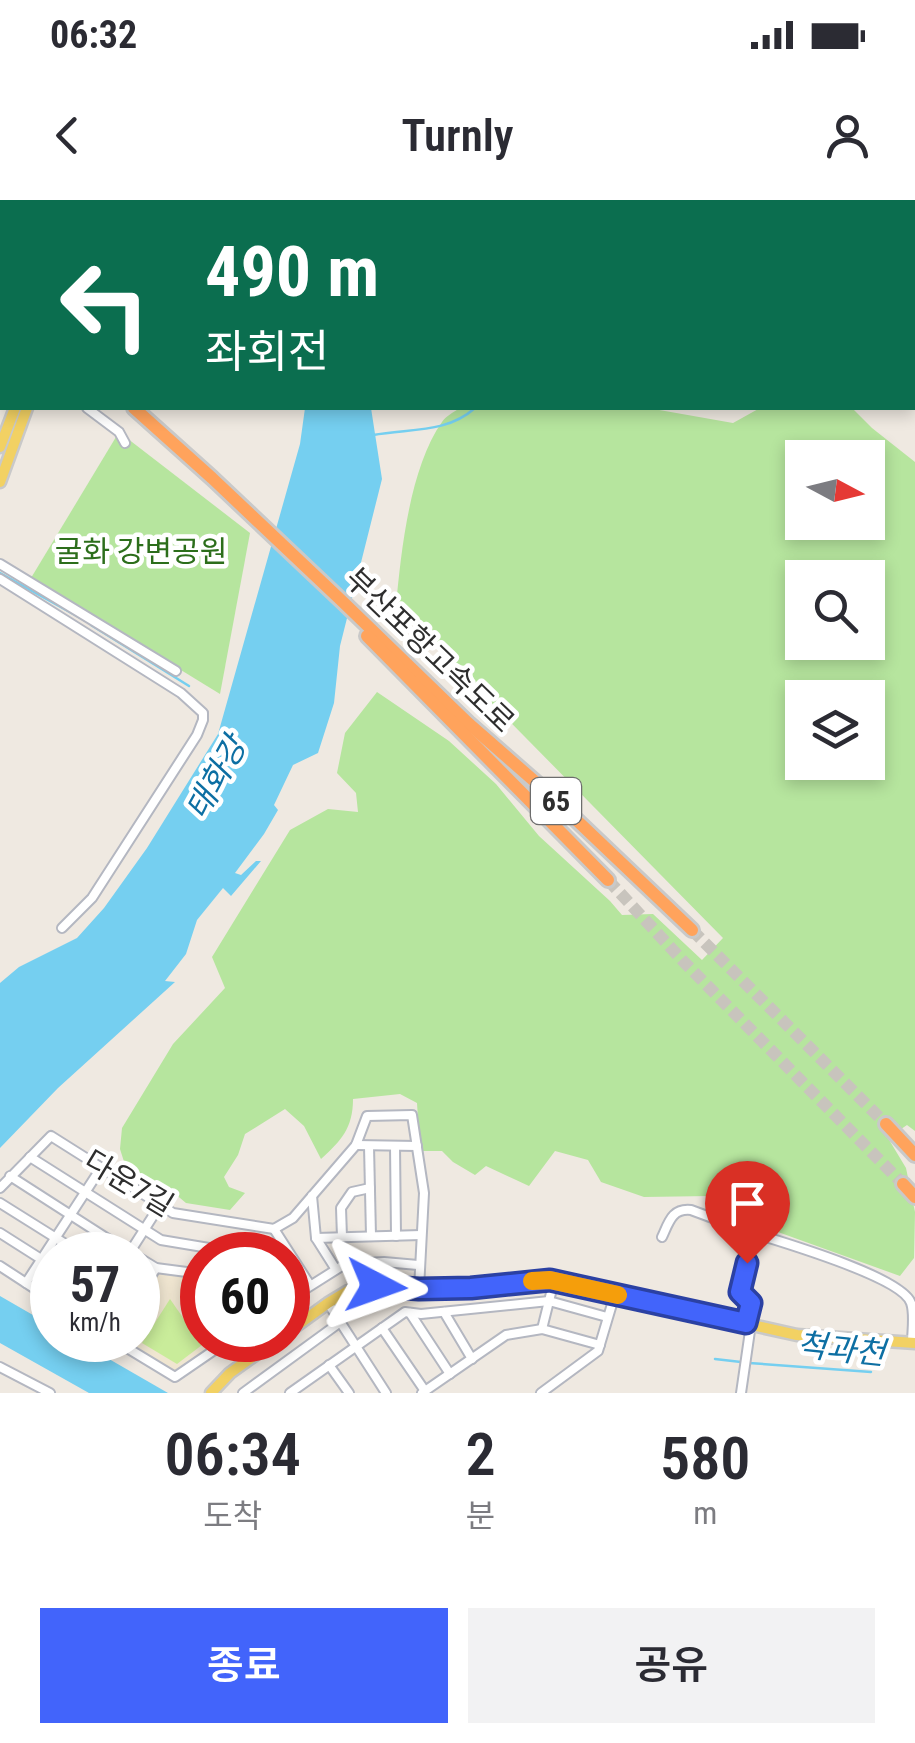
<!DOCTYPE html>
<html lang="ko">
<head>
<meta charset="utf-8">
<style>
  :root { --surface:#fff; --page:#f2f2f3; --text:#2b2b33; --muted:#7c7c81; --accent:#4264fb }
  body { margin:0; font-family:"Roboto Condensed","Noto Sans KR",sans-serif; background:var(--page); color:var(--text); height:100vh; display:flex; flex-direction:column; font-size:38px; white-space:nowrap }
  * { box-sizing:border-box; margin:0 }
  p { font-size:32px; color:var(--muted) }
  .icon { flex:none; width:55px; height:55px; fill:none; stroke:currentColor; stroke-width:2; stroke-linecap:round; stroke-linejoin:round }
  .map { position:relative; height:1193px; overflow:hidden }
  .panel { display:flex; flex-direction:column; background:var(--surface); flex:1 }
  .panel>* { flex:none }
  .top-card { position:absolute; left:0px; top:0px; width:915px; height:210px; box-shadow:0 5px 15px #0003; background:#0b6e4f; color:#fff; overflow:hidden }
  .needle { width:65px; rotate:97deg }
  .controls { position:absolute; left:785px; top:240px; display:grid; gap:20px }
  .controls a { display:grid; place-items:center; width:100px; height:100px; border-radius:0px; background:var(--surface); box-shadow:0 5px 15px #0003; font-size:50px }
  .speed { position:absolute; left:30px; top:1032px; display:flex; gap:20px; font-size:50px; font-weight:700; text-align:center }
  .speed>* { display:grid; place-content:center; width:130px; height:130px; border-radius:50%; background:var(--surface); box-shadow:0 5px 15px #0003; line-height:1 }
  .speed small { font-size:25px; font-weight:400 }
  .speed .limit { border:15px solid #d22; background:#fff; color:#111 }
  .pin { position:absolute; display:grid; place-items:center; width:85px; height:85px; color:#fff; margin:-102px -42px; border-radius:50% 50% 50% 0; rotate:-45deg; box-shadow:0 0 10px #0007 }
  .pin .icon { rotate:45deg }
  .me { position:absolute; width:110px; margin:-55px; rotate:94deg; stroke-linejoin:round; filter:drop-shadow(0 0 8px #0008) }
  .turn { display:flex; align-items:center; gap:35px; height:210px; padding:0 40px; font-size:45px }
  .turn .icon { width:130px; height:130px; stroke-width:2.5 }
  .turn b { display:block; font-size:70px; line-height:85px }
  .eta { display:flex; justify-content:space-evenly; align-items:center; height:170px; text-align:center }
  .eta b { font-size:60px; font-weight:600; line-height:70px }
  .primary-button { display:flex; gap:20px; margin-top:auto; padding:20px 40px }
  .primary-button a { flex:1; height:115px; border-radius:0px; background:var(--accent); color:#fff; font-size:40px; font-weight:600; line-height:115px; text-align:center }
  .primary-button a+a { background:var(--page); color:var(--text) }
  .status { display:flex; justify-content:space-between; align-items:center; height:70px; padding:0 50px; background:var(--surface); direction:ltr }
  .status svg { height:28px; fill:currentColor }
  header { display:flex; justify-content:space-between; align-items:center; height:130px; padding:0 40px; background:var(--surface); font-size:45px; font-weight:600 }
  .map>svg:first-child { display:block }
  .education { fill:#f0e6d1 }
  .green { fill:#b6e59e; fill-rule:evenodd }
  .pitch { fill:#c9ec9a }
  .water { fill:#75cff0 }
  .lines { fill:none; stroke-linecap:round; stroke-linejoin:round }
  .stream { stroke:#75cff0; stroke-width:2.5 }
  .highway-tunnel { stroke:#c8c4bd; stroke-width:12; stroke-dasharray:12 6; stroke-linecap:butt }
  .minor-casing { stroke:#b4b7c1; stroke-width:12 }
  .major-casing { stroke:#c9c9c9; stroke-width:15 }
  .highway-casing { stroke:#c9c9c9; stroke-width:18 }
  .minor { stroke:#fff; stroke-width:8 }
  .major { stroke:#f2d163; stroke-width:10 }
  .highway { stroke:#ffa35c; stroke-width:12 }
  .route-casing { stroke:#2b41a3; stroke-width:25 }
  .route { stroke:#4264fb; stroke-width:18 }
  .slow { stroke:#f59e0b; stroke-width:18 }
  .labels { text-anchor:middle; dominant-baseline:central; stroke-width:9; stroke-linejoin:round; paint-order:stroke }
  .shield { fill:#fff; stroke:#6d6d6d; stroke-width:2.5 }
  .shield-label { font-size:28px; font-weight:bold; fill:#2e2e2e }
  .park-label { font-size:30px; fill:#2c6e1b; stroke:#fff }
  .street-label { font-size:30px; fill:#2e2e2e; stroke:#fff }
  .water-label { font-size:32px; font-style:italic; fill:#0d6fa3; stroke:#fff }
</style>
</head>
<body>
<div class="status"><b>06:32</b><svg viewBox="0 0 49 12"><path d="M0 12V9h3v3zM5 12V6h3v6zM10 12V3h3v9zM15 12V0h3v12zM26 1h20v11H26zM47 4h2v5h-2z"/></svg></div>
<header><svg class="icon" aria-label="back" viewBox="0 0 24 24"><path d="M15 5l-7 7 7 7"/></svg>Turnly<svg class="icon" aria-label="person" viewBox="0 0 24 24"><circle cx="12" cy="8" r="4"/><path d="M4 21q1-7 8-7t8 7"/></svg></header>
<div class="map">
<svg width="915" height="1193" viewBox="0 0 915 1193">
  <rect width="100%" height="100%" fill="#efe9e1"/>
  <polygon class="education" points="157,1072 199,1077 202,1082 202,1140 222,1140 176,1173 122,1140 138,1140 138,1102"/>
  <g class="green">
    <path d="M460,208H648L733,223L760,208H852L872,228L915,262V931L907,925L888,938L906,968L915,1012L914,1058L900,1076L742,1019L710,996L644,997L601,982L588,960L555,951L529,986L486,966L475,975L453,962L442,951H420L417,903L400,894L353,899C353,928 341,941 321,959L304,926L285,909L245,934L238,955L224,977L229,987L245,993L230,1010L186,1003L168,988L126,968L120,949L122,928L173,844L225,788L212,757L290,630L328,609L358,612L356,593L337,573L345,533L377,492L449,541L496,584L539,636L610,701L622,715L653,714L702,760L723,738L396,406C401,351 410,267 442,222C446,216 454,212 460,208ZM802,258H868V322H802ZM802,378H868V442H802ZM802,498H868V562H802Z"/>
    <polygon points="119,232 250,333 220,494 31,378"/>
  </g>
  <polygon class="pitch" points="170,1099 202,1145 177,1164 142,1143"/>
  <g class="water">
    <polygon points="305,208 371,208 382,279 340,446 334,503 318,553 293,565 274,605 278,610 264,634 235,673 241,675 256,661 261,661 231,696 223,688 197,720 186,754 165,781 175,782 58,888 0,948 0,783 19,767 77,738 104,708 147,648 218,534 300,244"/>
    <polygon points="0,1096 52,1126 52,1140 76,1140 168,1193 89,1193 0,1143"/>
  </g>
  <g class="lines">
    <g class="stream">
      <polyline points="912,65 915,64"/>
      <path d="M373,235C409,228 446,234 475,208"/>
      <polyline points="0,373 84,420"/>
      <polyline points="91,425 189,486"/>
      <polyline points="715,1159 741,1162"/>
      <polyline points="749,1163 871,1172"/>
    </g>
    <g class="highway-tunnel">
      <polyline points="608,680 684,762 903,984"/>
      <polyline points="692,730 886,924"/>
    </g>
    <g class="minor-casing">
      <g id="minor">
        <polyline points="667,0 675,2"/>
        <polyline points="754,0 762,2"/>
        <polyline points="870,0 871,2"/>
        <polyline points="25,2 27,0"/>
        <polyline points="561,2 564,0"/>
        <polyline points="600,2 603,0"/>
        <polyline points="641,2 644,0"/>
        <polyline points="721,2 722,0"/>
        <polyline points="805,2 806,0"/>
        <polyline points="0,30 2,27"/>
        <polyline points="87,208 119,232 125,243"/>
        <polyline points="0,364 176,471"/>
        <polyline points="0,379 181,493 203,513 203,520 197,535 92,698 62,728"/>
        <polyline points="356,945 417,946"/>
        <polyline points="369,946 371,1036"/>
        <polyline points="395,946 396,1036"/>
        <polyline points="30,957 161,1040 251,1055"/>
        <polyline points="10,976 133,1055"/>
        <polyline points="0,988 51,936 173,1013 274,1029 293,1018 356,945 367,916 412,915 424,993 419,1089"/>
        <polyline points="312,996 316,1038 335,1068"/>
        <polyline points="0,1003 83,1055"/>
        <polyline points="274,1029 310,1085"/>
        <polyline points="0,1033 52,1066"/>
        <path d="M753,1033C782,1042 902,1077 911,1103C915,1114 912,1131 912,1143"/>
        <polyline points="342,1037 341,1008 352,992 370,988"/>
        <path d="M662,1037C669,1022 672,1008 691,1010L753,1033L741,1092L751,1103L746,1123"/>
        <polyline points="316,1038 421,1035"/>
        <polyline points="128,1055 160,1005"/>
        <polyline points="138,1057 156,1068 202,1074"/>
        <polyline points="0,1066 52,1100"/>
        <polyline points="190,1072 202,1090"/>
        <polyline points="26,1083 101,968"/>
        <polyline points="138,1097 156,1068"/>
        <polyline points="288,1100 345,1064 384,1062 418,1065"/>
        <polyline points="328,1103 386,1193"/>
        <polyline points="444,1112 472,1159"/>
        <polyline points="410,1113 450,1174"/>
        <polyline points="382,1128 425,1191"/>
        <polyline points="542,1129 554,1081"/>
        <polyline points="114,1140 175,1177 229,1140"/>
        <polyline points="329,1165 349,1193"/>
        <polyline points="0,1167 50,1193"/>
        <polyline points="243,1193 339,1123"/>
        <polyline points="290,1193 405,1112 421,1114 549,1101 607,1117"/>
        <polyline points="422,1193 506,1135 542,1129 600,1145"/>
        <polyline points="541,1193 598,1151 615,1094"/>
        <polyline points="741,1193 751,1124"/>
      </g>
    </g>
    <g class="major-casing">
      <g id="major">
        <polyline points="120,2 121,0"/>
        <polyline points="133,2 135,0"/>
        <polyline points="144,2 146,0"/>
        <polyline points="0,247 15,208"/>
        <polyline points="0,282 27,208"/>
        <polyline points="288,1132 328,1103 348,1091 358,1089 375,1086 421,1089 471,1087 549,1080 797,1135 915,1143"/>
        <polyline points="211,1193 230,1173 276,1140"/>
      </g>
    </g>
    <g class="highway-casing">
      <g id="highway">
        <polyline points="0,89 2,91"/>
        <polyline points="134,208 212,278 343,402 468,523 548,593 692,730"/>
        <polyline points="367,436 608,680"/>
        <polyline points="886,924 915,955"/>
        <polyline points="903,984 915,997"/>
      </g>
    </g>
    <use href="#minor" class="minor"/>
    <use href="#major" class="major"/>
    <use href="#highway" class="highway"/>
  </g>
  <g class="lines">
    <g class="route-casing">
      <polyline id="route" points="376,1086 419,1089 471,1088 550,1080 746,1123 751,1103 740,1092 747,1063"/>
    </g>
    <use href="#route" class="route"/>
    <polyline class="slow" points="532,1081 550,1080 618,1095"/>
  </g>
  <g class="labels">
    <rect class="shield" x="531" y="578" width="50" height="46" rx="8"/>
    <g class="shield-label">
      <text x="556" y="601">65</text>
    </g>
    <g class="park-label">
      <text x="141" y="351">굴화 강변공원</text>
    </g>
    <g class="street-label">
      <text transform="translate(430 450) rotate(44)">부산포항고속도로</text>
      <text transform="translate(129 983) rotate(31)">다운7길</text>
    </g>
    <g class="water-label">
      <text transform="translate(216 578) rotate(-61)">태화강</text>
      <text transform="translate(841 1149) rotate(6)">척과천</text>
    </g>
  </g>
</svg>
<div class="controls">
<a><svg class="needle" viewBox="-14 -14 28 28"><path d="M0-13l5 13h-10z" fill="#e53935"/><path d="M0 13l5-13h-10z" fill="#7c7c81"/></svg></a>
<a><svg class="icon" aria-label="search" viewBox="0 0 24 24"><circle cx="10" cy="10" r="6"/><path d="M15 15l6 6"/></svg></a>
<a><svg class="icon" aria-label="layers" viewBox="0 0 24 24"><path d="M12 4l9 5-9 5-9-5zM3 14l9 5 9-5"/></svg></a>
</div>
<div class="speed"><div>57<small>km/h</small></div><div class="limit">60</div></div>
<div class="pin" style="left:747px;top:1063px;background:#d93025"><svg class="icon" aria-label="arrive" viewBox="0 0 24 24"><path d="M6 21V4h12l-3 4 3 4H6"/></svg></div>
<svg class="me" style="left:376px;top:1086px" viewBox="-20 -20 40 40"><path d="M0-17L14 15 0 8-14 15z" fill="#4264fb" stroke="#fff" stroke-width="4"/></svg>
<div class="top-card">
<div class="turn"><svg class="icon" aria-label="left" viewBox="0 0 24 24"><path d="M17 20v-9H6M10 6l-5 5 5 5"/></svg><div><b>490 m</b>좌회전</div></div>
</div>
</div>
<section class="panel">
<div class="eta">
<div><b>06:34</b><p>도착</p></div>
<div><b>2</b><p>분</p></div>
<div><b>580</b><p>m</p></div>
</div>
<div class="primary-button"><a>종료</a><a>공유</a></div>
</section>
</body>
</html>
